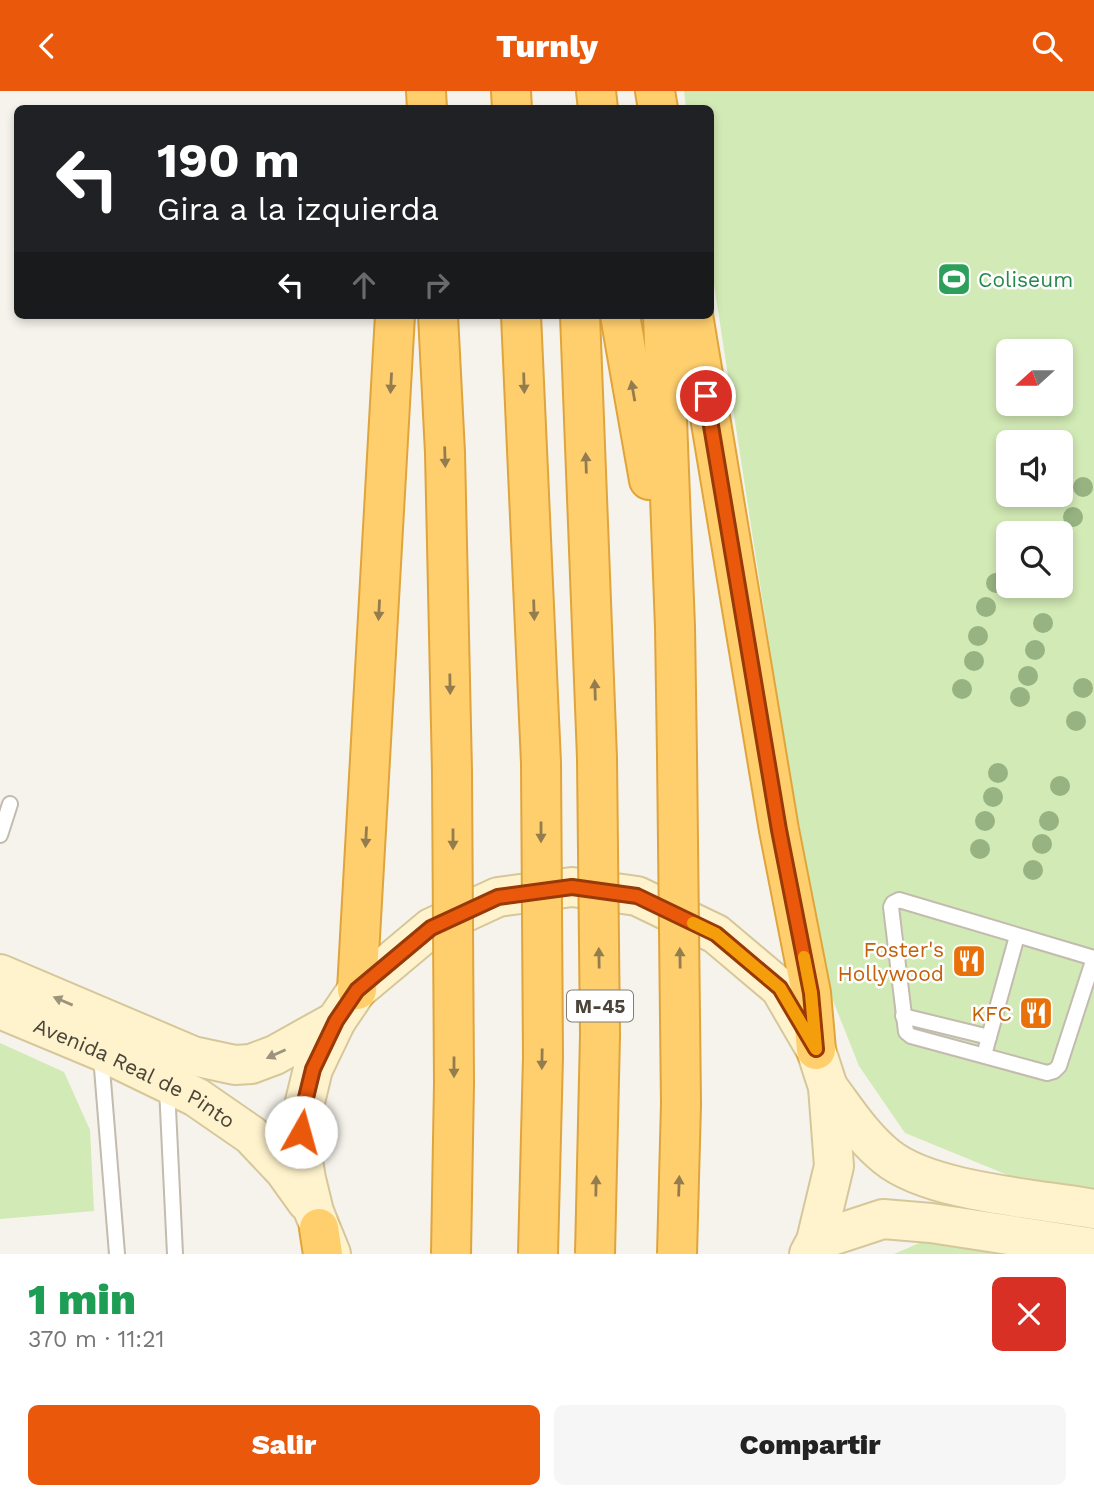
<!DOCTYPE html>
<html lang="es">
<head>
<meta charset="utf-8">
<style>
  :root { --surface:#fff; --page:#f6f6f6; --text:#222; --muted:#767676; --accent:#ea580c }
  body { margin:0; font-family:"Work Sans",sans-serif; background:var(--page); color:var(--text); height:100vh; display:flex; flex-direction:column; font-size:26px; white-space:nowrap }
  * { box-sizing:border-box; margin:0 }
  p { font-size:23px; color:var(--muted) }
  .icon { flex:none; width:38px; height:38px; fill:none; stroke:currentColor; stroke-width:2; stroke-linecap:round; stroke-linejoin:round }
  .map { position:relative; height:1163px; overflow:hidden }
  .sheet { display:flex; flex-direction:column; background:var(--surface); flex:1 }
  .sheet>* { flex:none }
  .hud { position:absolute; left:14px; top:14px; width:700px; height:214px; border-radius:10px; box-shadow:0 4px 10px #0003; background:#202124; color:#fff; overflow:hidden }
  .needle { width:46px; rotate:249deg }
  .controls { position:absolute; left:996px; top:248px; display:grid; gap:14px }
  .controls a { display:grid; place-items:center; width:77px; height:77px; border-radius:10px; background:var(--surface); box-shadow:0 4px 10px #0003; font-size:35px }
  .pin { position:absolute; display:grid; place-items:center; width:60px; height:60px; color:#fff; margin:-30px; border:4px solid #fff; border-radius:50%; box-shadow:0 2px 7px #0007 }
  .me { position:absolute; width:77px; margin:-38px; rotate:7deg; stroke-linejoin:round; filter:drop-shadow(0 0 5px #0008) }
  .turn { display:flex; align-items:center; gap:24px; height:147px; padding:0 28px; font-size:32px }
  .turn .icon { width:91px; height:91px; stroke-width:2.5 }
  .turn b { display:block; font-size:49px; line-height:60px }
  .lanes { display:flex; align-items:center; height:66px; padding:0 28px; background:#0003; justify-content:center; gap:35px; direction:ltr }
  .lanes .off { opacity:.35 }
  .round { display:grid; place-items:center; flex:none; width:74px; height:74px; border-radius:10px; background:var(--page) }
  .summary { display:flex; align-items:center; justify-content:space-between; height:119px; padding:0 28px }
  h1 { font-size:42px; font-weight:800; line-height:52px; color:#1e9e55 }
  .primary-button { display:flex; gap:14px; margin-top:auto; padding:14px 28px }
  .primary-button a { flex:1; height:80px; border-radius:10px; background:var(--accent); color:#fff; font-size:28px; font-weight:800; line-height:80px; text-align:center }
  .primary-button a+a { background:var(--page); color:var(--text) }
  header { display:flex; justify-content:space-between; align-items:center; height:91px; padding:0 28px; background:var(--accent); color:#fff; font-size:32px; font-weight:800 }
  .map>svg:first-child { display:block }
  .green { fill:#d2eab5; fill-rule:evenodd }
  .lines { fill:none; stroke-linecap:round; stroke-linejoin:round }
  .lane-casing { stroke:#c2bbae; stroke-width:18 }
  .secondary-casing { stroke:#d6c79b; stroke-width:42 }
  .highway-casing { stroke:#e0a43c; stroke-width:42 }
  .lane { stroke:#fff; stroke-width:14 }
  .secondary { stroke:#fff3cd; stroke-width:38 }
  .highway { stroke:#ffcf6e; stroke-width:38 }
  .highway-bridge-casing { stroke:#e0a43c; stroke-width:42; stroke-linecap:butt }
  .highway-bridge { stroke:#ffcf6e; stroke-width:38 }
  .tree { fill:#97b381 }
  .oneway { fill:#937c4e }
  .oneway2 { fill:#9c937c }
  .route-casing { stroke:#983908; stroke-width:18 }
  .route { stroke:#ea580c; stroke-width:12 }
  .slow { stroke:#f59e0b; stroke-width:12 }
  .labels { text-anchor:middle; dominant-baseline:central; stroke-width:5; stroke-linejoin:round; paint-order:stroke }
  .shield { fill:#fff; stroke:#817c74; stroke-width:2 }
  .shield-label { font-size:19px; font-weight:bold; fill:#4b4439 }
  .leisure-label { font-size:21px; fill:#27864d; stroke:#fff; text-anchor:start }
  .food-label { font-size:21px; fill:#c56008; stroke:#fff; text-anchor:end }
  .street-label { font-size:21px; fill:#4b4439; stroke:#fff }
</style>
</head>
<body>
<header><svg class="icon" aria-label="back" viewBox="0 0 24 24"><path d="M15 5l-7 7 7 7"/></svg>Turnly<svg class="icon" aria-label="search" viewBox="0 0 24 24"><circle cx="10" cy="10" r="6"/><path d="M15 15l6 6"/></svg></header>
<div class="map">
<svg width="1094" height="1163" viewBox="0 0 1094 1163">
  <rect width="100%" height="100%" fill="#f6f3ec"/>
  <g class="green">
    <path d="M684,0H1094V1103L1022,1090L905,1042L859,975L828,897L797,734L711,174L710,18L686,17ZM1008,261H1060V313H1008ZM1008,352H1060V404H1008ZM1008,443H1060V495H1008Z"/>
    <polygon points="0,952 64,981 90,1039 94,1120 0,1128"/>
    <polygon points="924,1150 1019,1163 894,1163"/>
  </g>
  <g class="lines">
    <g class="lane-casing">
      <g id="lane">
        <polyline points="0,744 10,713"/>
        <polygon points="899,809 1094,867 1059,975 1054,980 1047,982 911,945 906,941 891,816 893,812"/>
        <polyline points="903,925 989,946"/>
        <polyline points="984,964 1017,845"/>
        <polyline points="101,965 117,1163"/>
        <polyline points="167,997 175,1163"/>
      </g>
    </g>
    <g class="secondary-casing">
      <g id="secondary">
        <polyline points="0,883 193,965 235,974 251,973 275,964 336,930"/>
        <path id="s1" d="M0,918L101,960L196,1006L251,1044L284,1079L307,1111"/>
        <path d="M828,996C846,1020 863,1047 887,1066C930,1101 1038,1108 1094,1118"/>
        <polyline points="816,1150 883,1128 931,1132 1094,1157"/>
        <polyline points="331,1163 314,1121 306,1088 302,1064 301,1041 303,1019 313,978 336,930 357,899 431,837 498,806 572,796 637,805 716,843 780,897 816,959 828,996 834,1075 816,1150 809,1163"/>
      </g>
    </g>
    <g class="highway-casing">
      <g id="highway">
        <polyline points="426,0 427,18"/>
        <polyline points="511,0 512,18"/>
        <polyline points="596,0 598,18"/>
        <polyline points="655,0 658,18"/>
        <polyline points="438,224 445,362 452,680"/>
        <polyline points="521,224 541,672"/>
        <polyline points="580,224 597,667"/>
        <polyline points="620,224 649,389"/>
        <polyline points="663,224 675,536 677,664"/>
        <polyline points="693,224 779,739 811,902 816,959"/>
        <polyline points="357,899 395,224"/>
        <polyline points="319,1137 323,1163"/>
      </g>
    </g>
    <use href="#lane" class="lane"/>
    <use href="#secondary" class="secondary"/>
    <use href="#highway" class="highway"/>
    <g class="highway-bridge-casing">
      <g id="highway-bridge">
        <polyline points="451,1163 454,992 452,680"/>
        <polyline points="538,1163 543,966 541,672"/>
        <polyline points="595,1163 600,944 597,667"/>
        <polyline points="677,1163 681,1013 677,664"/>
      </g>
    </g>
    <use href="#highway-bridge" class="highway-bridge"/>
  </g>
  <g class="tree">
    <circle cx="1083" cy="396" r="10"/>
    <circle cx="1073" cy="426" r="10"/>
    <circle cx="996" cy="492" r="10"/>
    <circle cx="986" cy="516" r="10"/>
    <circle cx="1043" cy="532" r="10"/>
    <circle cx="978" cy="545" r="10"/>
    <circle cx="1035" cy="559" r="10"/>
    <circle cx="974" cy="570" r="10"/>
    <circle cx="1028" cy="585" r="10"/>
    <circle cx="1083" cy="597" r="10"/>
    <circle cx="962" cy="598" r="10"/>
    <circle cx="1020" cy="606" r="10"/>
    <circle cx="1076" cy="630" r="10"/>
    <circle cx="998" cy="682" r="10"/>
    <circle cx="1060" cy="695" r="10"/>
    <circle cx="993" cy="706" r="10"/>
    <circle cx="985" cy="730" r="10"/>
    <circle cx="1049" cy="730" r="10"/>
    <circle cx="1042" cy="753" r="10"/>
    <circle cx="980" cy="758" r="10"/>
    <circle cx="1033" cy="779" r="10"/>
  </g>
  <defs><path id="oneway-solid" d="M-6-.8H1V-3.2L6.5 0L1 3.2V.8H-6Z" transform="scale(1.75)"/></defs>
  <g class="oneway">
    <use href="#oneway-solid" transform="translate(391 292) rotate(93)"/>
    <use href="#oneway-solid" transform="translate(524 292) rotate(88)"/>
    <use href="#oneway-solid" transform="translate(633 300) rotate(-100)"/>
    <use href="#oneway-solid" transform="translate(445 366) rotate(88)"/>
    <use href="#oneway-solid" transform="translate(586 372) rotate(-92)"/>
    <use href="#oneway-solid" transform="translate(379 519) rotate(93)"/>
    <use href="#oneway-solid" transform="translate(534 519) rotate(88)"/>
    <use href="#oneway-solid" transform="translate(450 593) rotate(89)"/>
    <use href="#oneway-solid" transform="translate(595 599) rotate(-92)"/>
    <use href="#oneway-solid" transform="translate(541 741) rotate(90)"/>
    <use href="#oneway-solid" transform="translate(366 746) rotate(93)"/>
    <use href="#oneway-solid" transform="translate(453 748) rotate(90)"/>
    <use href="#oneway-solid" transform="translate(599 867) rotate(-91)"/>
    <use href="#oneway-solid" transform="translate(680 867) rotate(-91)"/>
    <use href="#oneway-solid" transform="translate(542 968) rotate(91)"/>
    <use href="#oneway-solid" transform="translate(454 976) rotate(90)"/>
    <use href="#oneway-solid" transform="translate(596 1095) rotate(-89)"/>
    <use href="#oneway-solid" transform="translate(679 1095) rotate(-88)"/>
  </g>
  <g class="oneway2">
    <use href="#oneway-solid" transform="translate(63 910) rotate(-157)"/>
    <use href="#oneway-solid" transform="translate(276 963) rotate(156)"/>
  </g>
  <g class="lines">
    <g class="route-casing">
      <polyline id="route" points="301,1041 303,1019 313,978 336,930 357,899 431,837 498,806 572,796 637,805 716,843 780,897 816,958 811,902 779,739 706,305"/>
    </g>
    <use href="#route" class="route"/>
    <polyline class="slow" points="693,832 716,843 780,897 816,958 811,902 804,866"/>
  </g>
  <defs>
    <g id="stadium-square" transform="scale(1.75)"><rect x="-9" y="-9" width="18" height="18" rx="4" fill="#2e9e5b" stroke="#fff"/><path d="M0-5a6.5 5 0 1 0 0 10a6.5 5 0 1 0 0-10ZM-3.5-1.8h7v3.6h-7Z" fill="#fff"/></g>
    <g id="restaurant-square" transform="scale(1.75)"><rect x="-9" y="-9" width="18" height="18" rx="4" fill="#e8710a" stroke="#fff"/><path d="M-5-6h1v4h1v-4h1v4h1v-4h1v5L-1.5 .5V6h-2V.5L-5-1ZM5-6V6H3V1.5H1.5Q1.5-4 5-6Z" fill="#fff"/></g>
  </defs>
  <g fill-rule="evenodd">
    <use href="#stadium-square" x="954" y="188"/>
    <use href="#restaurant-square" x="969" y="870"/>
    <use href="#restaurant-square" x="1036" y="922"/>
  </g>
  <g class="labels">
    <rect class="shield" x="567" y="899.5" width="66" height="31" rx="5"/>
    <g class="shield-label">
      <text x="600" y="915">M-45</text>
    </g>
    <g class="leisure-label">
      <text x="978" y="188">Coliseum</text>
    </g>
    <g class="food-label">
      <text x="944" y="858">Foster's<tspan x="944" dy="24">Hollywood</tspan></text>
      <text x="1012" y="922">KFC</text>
    </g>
    <g class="street-label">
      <text stroke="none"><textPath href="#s1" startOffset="149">Avenida Real de Pinto</textPath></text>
    </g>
  </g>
</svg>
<div class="controls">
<a><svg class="needle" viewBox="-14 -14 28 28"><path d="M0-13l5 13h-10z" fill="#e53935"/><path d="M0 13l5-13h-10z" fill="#767676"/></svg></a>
<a><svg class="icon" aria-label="sound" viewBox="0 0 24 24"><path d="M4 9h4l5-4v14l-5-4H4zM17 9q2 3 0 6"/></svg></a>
<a><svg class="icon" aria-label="search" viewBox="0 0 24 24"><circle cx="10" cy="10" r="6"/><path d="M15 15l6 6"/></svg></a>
</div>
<div class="pin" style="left:706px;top:305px;background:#d93025"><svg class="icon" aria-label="arrive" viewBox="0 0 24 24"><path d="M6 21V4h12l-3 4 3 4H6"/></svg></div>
<svg class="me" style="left:301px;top:1041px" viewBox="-20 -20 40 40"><circle r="19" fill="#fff"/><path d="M0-13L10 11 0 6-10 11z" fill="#ea580c"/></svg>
<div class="hud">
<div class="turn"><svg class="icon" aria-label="left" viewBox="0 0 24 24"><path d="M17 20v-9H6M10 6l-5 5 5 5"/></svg><div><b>190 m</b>Gira a la izquierda</div></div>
<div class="lanes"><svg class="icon" aria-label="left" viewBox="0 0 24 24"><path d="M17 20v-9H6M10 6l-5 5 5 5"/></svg><svg class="icon off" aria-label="ahead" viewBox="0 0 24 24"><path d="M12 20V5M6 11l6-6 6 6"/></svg><svg class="icon off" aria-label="right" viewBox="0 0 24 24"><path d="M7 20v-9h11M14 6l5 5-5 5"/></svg></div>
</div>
</div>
<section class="sheet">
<div class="summary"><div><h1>1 min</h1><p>370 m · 11:21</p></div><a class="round" style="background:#d93025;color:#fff"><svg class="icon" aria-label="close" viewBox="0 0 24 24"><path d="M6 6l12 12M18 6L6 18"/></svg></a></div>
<div class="primary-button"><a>Salir</a><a>Compartir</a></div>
</section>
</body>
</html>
